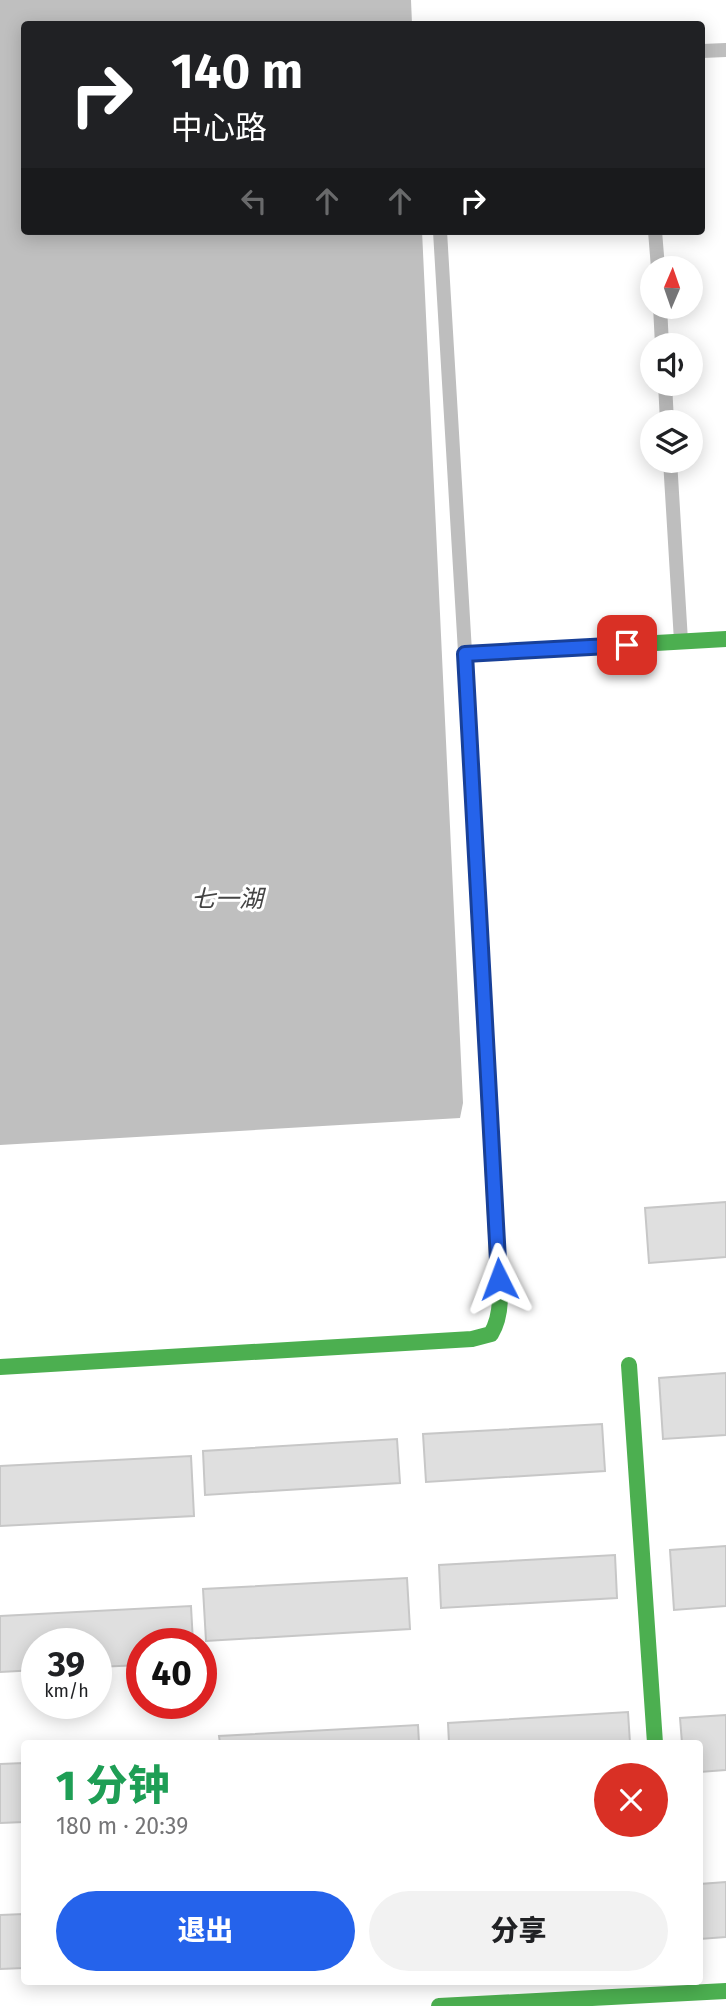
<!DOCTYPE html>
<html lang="zh">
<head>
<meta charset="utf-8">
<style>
  :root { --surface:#fff; --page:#f2f2f2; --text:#202124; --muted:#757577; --accent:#2563eb }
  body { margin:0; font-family:"Fira Sans","Noto Sans SC",sans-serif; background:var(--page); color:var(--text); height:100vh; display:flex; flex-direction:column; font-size:26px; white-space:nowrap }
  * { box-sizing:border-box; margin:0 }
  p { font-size:23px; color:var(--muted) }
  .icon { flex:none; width:38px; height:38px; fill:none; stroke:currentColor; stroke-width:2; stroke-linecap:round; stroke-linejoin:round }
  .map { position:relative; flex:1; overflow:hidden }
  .panel { position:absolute; left:21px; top:1740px; width:682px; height:245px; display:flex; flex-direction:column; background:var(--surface); border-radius:7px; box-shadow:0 4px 18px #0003 }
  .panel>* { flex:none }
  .hud { position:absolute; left:21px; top:21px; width:684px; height:214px; border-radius:7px; box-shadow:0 4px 18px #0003; background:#202124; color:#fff; overflow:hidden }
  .needle { width:46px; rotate:2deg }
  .controls { position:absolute; left:640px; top:256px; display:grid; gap:14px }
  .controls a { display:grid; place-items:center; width:63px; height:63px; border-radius:50%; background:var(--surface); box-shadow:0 4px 18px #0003; font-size:35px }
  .speed { position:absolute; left:21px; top:1628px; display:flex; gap:14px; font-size:35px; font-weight:700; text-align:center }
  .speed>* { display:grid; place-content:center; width:91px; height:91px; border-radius:50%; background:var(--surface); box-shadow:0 4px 18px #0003; line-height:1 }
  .speed small { font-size:18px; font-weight:400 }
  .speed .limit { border:10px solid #d22; background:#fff; color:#111 }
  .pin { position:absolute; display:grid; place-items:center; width:60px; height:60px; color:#fff; margin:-30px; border-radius:14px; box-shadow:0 4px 10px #0006 }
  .me { position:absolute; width:77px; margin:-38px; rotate:357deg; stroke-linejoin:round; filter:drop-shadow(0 0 5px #0008) }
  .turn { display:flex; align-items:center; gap:24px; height:147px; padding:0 35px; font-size:32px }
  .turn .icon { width:91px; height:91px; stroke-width:2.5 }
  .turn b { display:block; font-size:49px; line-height:60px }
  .lanes { display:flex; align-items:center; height:66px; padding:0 35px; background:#0003; justify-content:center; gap:35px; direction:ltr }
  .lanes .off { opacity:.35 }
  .round { display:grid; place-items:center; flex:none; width:74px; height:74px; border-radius:37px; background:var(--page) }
  .summary { display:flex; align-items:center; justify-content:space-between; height:119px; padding:0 35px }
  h1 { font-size:42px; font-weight:800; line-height:52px; color:#1e9e55 }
  .button { display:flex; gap:14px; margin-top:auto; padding:14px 35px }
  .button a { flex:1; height:80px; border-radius:42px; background:var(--accent); color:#fff; font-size:28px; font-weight:800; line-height:80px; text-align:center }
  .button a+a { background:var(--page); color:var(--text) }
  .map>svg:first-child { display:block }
  .water { fill:#bfbfbf }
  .building { fill:#dfdfdf; stroke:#c7c7c7; stroke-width:2 }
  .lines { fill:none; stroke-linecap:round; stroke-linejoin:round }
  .lane { stroke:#bebebe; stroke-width:14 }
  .fast { stroke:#4caf50; stroke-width:16 }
  .slow { stroke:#ffc107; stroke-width:16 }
  .route-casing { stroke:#184099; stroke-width:18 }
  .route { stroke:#2563eb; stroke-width:12 }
  .labels { text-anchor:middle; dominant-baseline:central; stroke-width:6; stroke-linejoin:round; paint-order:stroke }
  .water-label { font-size:24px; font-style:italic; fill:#444; stroke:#fff }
</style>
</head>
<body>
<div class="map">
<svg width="726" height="2006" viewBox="0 0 726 2006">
  <rect width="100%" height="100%" fill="#fff"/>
  <polygon class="water" points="0,0 411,0 412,24 24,24 24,231 422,231 463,1103 460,1118 0,1145"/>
  <g class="building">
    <polygon points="726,1202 726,1257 649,1263 645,1208"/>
    <polygon points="726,1373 726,1435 663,1439 659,1378"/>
    <polygon points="602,1424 605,1471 426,1482 423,1434"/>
    <polygon points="397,1439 400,1483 205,1495 203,1451"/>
    <polygon points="191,1456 194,1516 0,1526 0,1466"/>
    <polygon points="726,1546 726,1606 674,1610 670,1550"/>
    <polygon points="615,1555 617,1598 441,1608 439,1565"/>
    <polygon points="407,1578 410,1629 206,1641 203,1589"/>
    <polygon points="191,1606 193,1643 142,1643 142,1665 96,1667 96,1643 37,1643 37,1670 0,1672 0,1616"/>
    <polygon points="628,1712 630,1743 449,1743 448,1723"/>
    <polygon points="726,1715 726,1770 700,1772 700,1743 682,1743 680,1718"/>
    <polygon points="418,1725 419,1743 220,1743 219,1736"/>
    <polygon points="24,1763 24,1822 0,1823 0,1764"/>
    <polygon points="726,1882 726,1937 700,1939 700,1884"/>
    <polygon points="24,1914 24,1968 0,1969 0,1915"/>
  </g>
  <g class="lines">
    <g class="lane">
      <polyline points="702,51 726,50"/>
      <polyline points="440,231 465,652"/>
      <polyline points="655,231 658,268"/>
      <polyline points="660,306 662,345"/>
      <polyline points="665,383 667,422"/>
      <polyline points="670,460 681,641"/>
    </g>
    <g class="fast">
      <polyline points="482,967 465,654 726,639"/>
      <polyline points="629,1365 655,1743"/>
      <path d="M0,1367L472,1339L491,1334C505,1311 499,1280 497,1254"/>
      <polyline points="439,2006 726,1991"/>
    </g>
    <polyline class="slow" points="482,967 497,1254"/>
  </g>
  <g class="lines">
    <g class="route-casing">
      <polyline id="route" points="499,1279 465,654 627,645"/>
    </g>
    <use href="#route" class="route"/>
  </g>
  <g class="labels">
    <g class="water-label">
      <text x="227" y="899">七一湖</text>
    </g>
  </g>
</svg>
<div class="controls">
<a><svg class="needle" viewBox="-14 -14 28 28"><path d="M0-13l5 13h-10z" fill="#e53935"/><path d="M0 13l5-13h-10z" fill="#757577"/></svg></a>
<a><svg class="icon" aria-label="sound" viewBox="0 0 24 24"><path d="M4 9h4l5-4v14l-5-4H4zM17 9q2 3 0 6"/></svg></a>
<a><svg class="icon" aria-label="layers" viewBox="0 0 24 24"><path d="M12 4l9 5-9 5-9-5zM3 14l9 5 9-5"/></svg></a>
</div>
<div class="speed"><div>39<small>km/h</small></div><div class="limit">40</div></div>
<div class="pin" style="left:627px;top:645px;background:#d93025"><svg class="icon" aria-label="arrive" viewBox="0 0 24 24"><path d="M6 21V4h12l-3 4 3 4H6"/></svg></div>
<svg class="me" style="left:499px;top:1279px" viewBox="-20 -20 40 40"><path d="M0-17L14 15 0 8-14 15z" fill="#2563eb" stroke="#fff" stroke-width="4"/></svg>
<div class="hud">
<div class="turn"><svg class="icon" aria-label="right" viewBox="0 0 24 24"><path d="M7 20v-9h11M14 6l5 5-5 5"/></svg><div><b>140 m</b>中心路</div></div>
<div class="lanes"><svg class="icon off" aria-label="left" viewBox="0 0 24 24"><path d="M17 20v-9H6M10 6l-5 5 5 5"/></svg><svg class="icon off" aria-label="ahead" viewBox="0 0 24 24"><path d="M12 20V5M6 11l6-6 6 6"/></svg><svg class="icon off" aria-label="ahead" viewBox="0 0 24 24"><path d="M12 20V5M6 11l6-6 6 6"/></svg><svg class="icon" aria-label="right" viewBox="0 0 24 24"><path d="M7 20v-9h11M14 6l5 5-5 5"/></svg></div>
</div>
<section class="panel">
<div class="summary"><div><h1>1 分钟</h1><p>180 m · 20:39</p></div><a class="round" style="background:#d93025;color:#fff"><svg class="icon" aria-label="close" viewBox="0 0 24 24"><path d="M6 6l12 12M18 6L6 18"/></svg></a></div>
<div class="button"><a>退出</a><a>分享</a></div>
</section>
</div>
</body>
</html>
